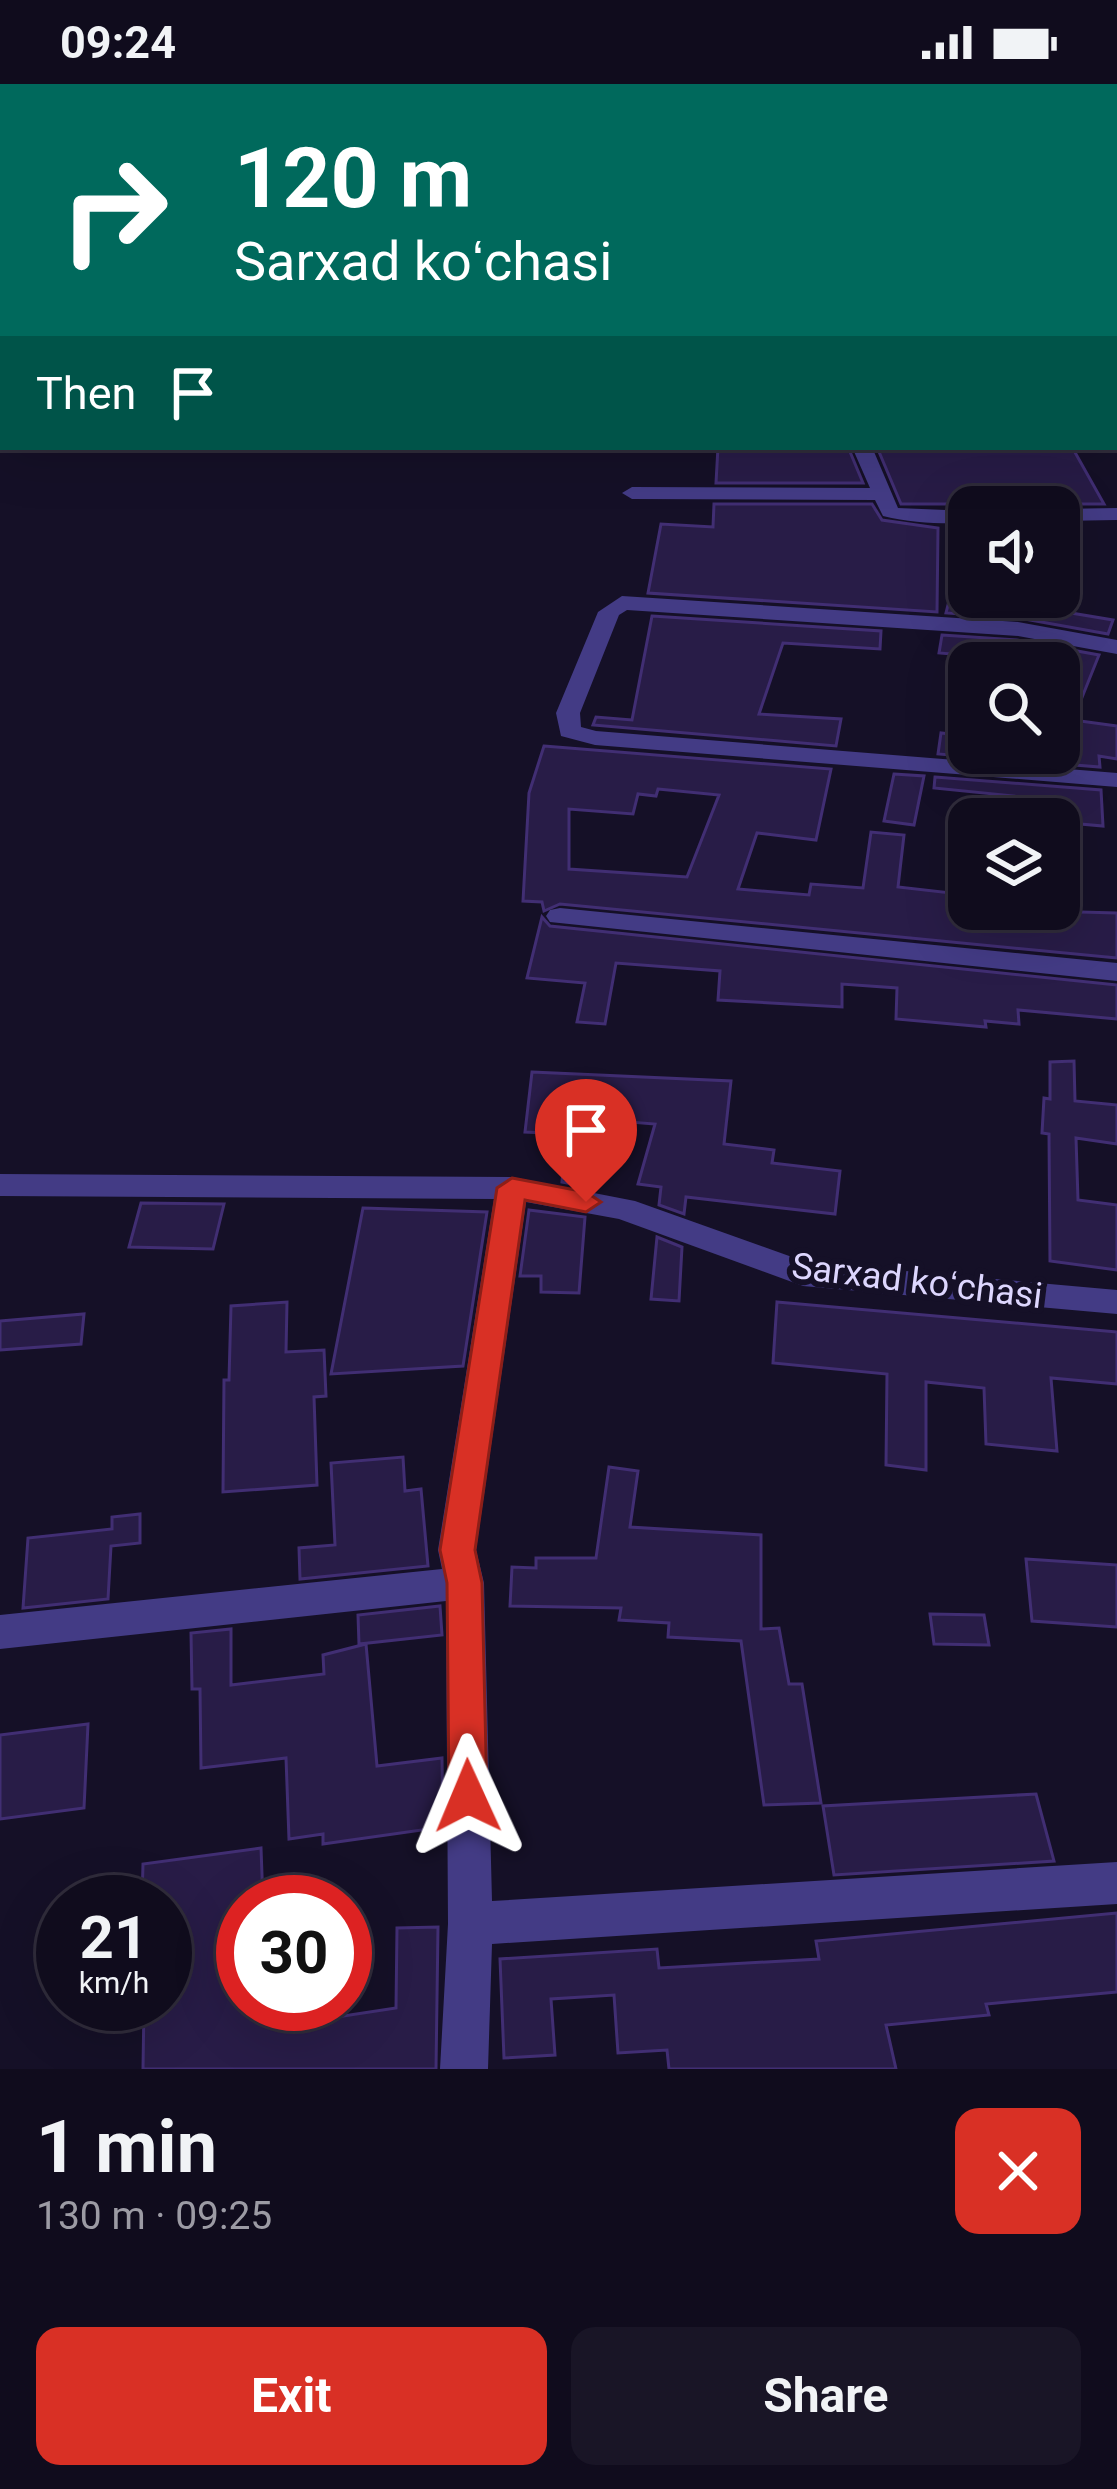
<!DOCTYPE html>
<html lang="en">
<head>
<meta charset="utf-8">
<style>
  :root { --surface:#100c1d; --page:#191526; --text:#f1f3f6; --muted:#9c9ba4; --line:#302c3b; --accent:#d93025 }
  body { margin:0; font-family:Roboto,sans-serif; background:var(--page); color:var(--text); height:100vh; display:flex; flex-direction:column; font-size:45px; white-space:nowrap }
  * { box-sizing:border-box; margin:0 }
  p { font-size:39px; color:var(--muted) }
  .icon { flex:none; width:66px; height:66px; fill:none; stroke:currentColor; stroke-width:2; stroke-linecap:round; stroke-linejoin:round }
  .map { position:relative; height:1985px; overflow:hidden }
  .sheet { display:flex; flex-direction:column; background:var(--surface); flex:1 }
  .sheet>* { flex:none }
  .guide { position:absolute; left:0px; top:0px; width:1119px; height:366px; box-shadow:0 12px 48px #0002,0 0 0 3px var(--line); background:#00695c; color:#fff; overflow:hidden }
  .tools { position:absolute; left:948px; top:402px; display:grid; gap:24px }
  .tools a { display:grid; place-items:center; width:132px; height:132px; border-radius:24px; background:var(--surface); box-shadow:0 12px 48px #0002,0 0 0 3px var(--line); font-size:60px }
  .speed { position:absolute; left:36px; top:1791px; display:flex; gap:24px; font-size:60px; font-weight:700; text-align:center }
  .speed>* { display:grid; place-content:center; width:156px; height:156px; border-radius:50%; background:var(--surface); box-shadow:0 12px 48px #0002,0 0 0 3px var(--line); line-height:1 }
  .speed small { font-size:30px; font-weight:400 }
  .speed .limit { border:18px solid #d22; background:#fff; color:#111 }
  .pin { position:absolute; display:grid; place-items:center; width:102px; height:102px; color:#fff; margin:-123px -51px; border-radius:50% 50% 50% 0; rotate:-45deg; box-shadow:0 0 12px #0007 }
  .pin .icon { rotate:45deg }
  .me { position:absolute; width:132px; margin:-66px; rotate:359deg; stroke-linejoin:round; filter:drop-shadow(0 0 9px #0008) }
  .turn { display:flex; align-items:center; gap:42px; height:252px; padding:0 36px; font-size:54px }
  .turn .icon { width:156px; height:156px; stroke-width:2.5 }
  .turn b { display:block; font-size:84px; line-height:102px }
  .then { display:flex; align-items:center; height:114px; padding:0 36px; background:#0003; gap:24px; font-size:45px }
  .round { display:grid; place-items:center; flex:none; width:126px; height:126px; border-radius:24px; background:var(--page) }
  .head { display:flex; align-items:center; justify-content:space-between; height:204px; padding:0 36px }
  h1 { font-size:72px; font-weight:700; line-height:90px }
  .action { display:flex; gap:24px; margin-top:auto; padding:24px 36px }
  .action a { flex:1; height:138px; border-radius:24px; background:var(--accent); color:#fff; font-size:48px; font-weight:700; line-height:138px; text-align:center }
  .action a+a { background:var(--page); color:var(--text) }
  .status { display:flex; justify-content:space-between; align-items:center; height:84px; padding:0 60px; background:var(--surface); direction:ltr }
  .status svg { height:33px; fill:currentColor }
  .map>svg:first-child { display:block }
  .building { fill:#281c47; stroke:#412e73; stroke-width:3; fill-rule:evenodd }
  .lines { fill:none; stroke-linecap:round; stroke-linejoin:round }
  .minor { fill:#433b85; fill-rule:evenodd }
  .major { fill:#cd5efd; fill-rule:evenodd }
  .route { fill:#d93025; stroke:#8d1f18; stroke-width:3 }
  .labels { text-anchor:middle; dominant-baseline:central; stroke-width:12; stroke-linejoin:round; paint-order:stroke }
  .street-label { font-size:36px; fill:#ddd6fe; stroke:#151027 }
</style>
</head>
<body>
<div class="status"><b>09:24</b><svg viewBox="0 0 49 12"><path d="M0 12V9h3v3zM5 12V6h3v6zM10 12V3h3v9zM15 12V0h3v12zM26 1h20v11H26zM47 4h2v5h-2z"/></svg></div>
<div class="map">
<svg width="1117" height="1985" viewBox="0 0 1117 1985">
  <rect width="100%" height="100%" fill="#151027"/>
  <g class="building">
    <polygon points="718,363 848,363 863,399 716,399"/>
    <polygon points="877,363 1072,363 1104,420 901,420"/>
    <polygon points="714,420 872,420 882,436 938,444 937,528 648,509 661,440 713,443"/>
    <polygon points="949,517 994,520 994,526 1056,534 1059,527 1113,536 1108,550 1019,534 946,529"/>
    <polygon points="652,532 881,547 880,565 783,559 759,630 841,635 836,662 593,641 596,633 632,636"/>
    <polygon points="942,551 1017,556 1099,571 1073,636 1117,642 1117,675 1099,672 1100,683 938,670 941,649 969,652 969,669 1059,669 1059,579 939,569"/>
    <path d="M544,662L831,685L816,756L757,749L738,805L809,811L811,800L863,804L871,748L904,751L898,803L969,811V825L1117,829V874L560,820L544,827L542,818L523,817L529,709ZM658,705L719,711L687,793L569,785V725L633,730L638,710L656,712Z"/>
    <polygon points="894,690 924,692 914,741 884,737"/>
    <polygon points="935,693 1101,706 1103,742 1014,734 1014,712 934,704"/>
    <polygon points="542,833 550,842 1117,901 1117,935 1018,926 1019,940 985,937 986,943 896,935 897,904 842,900 842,923 718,916 720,887 616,879 605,940 577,938 585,899 527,894"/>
    <polygon points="1074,977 1075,1017 1117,1021 1117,1060 1076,1054 1078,1116 1117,1121 1117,1186 1050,1177 1049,1050 1042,1049 1044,1014 1050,1015 1050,978"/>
    <polygon points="532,988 731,997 724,1060 774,1066 772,1079 840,1087 835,1130 686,1113 684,1130 659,1121 661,1103 638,1100 655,1040 593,1035 592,1051 525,1048"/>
    <polygon points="565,1066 591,1069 588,1103 562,1098"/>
    <polygon points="141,1119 224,1120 213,1165 129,1163"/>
    <polygon points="363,1124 487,1128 463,1282 331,1290"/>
    <polygon points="529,1126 585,1133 579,1209 541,1208 541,1192 520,1192"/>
    <polygon points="657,1153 682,1163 679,1217 651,1215"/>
    <polygon points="287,1218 286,1268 324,1266 326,1312 314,1313 317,1401 223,1408 224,1296 229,1296 231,1222"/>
    <polygon points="777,1218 1117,1248 1117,1300 1051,1294 1057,1367 986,1360 984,1304 926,1298 926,1386 886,1381 887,1290 773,1279"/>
    <polygon points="84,1230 81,1260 0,1266 0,1237"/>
    <polygon points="403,1373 405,1407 421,1405 428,1482 300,1495 299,1464 335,1461 331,1379"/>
    <polygon points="609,1383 638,1387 630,1443 761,1451 761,1545 779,1544 789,1600 802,1600 821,1719 764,1721 741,1557 668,1553 669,1539 619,1536 621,1524 510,1522 512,1483 536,1484 536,1474 596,1474"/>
    <polygon points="140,1430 140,1459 111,1462 108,1515 23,1524 28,1454 112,1445 112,1433"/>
    <polygon points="1026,1475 1117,1481 1117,1543 1032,1537"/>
    <polygon points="440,1522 442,1551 359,1560 358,1531"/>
    <polygon points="930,1530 984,1531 989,1561 934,1560"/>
    <polygon points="231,1545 231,1601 324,1590 323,1571 366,1560 377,1682 442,1674 443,1743 323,1760 323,1750 289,1755 286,1674 201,1684 200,1605 192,1605 191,1549"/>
    <polygon points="88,1640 84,1724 0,1735 0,1651"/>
    <polygon points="1036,1710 1054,1777 834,1791 823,1722"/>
    <polygon points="261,1764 263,1818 243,1818 243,1920 316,1920 317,1936 396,1924 397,1844 438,1843 436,1985 143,1985 144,1920 165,1920 165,1818 142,1818 143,1780"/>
    <polygon points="1117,1829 1117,1908 986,1920 989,1931 886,1941 896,1985 669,1985 667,1966 618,1969 614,1911 551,1915 555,1971 504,1974 500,1875 657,1865 659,1884 819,1875 816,1857"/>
  </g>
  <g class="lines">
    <g class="minor">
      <polygon points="423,0 459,0 462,3 426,3"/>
      <polygon points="801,0 814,0 816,3 803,3"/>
      <rect x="0" y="109" width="3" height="8"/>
      <rect x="1116" y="204" width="1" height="10"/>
      <polygon points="0,292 3,292 0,303"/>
      <rect x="1116" y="343" width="1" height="12"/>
      <path d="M852,363H872L898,424L969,427V439C939,440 912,439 883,432L875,416L632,415L622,409L632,403L870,404Z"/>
      <polygon points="1117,424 1117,436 1059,437 1059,425"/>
      <polygon points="622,512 1018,538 1117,556 1117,570 1018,552 627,526 619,531 580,629 581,643 596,647 1117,689 1117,703 595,661 561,652 556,629 598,528"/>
      <polygon points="560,824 1117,879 1117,897 550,838 546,832 550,826"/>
      <polygon points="0,1090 512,1093 635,1117 806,1178 1117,1206 1117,1230 803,1202 619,1135 526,1118 476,1466 484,1499 492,1817 1117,1778 1117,1820 492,1860 488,1985 440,1985 448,1840 446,1517 0,1565 0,1531 442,1485 438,1466 494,1115 0,1112"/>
    </g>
    <g class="major">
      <polygon points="989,0 1003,0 1005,3 991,3"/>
      <polygon points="1117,43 1117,52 1116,52 1116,43"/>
      <rect x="1116" y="77" width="1" height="9"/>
    </g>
  </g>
  <polygon class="route" points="512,1094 586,1108 601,1118 586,1128 525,1116 475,1466 482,1499 487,1712 482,1724 468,1729 454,1724 449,1712 447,1499 440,1466 497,1104"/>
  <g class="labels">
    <g class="street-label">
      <text transform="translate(917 1197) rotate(7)">Sarxad koʻchasi</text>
    </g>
  </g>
</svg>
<div class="tools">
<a><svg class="icon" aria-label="sound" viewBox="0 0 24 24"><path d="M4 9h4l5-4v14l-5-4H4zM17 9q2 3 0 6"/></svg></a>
<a><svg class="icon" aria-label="search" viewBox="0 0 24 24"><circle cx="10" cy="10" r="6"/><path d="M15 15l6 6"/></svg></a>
<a><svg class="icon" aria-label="layers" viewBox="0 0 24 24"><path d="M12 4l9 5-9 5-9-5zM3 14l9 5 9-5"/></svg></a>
</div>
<div class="speed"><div>21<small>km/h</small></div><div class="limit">30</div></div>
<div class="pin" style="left:586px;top:1118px;background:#d93025"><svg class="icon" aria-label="arrive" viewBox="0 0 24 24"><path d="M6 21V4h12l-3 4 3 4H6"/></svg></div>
<svg class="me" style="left:468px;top:1712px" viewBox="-20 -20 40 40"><path d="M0-17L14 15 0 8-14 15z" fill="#d93025" stroke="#fff" stroke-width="4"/></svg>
<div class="guide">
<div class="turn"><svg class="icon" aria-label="right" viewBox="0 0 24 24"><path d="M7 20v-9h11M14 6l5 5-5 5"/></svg><div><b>120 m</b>Sarxad koʻchasi</div></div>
<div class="then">Then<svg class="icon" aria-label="arrive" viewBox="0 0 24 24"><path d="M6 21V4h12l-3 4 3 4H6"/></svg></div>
</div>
</div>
<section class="sheet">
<div class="head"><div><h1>1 min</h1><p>130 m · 09:25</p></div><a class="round" style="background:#d93025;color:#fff"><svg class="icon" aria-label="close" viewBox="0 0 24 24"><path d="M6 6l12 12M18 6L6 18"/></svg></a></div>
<div class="action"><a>Exit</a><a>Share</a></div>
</section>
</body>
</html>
